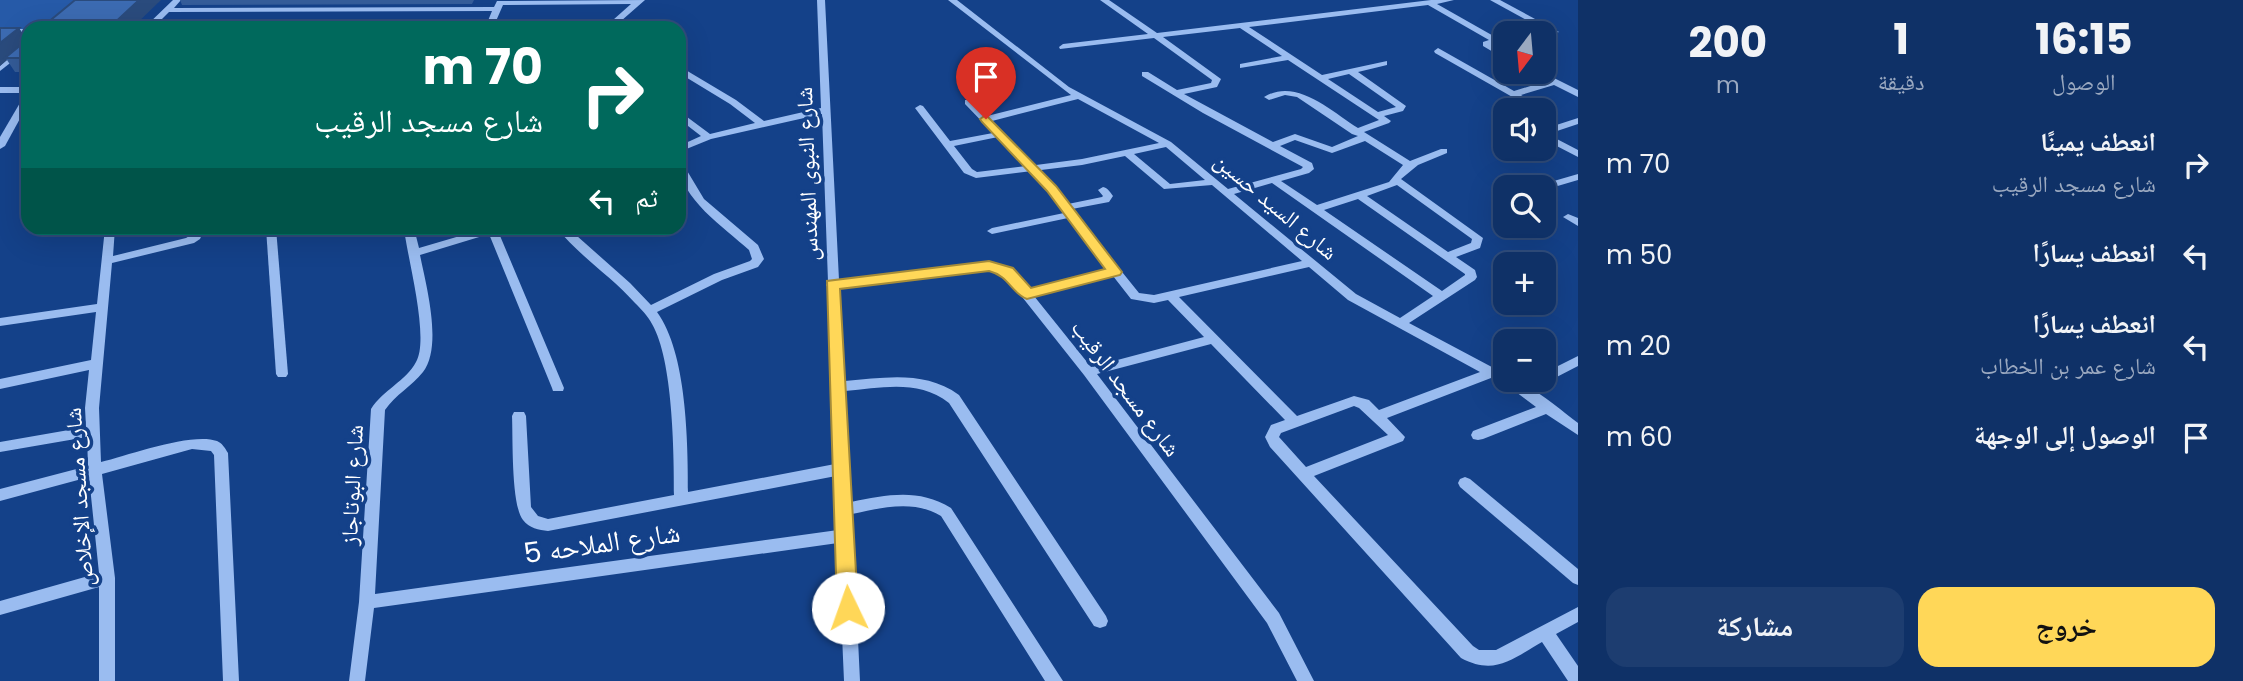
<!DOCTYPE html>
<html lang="ar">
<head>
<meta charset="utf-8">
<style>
  :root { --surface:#0f3167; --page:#1d3d70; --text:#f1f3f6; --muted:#9ba9c0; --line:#2f4c7b; --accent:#ffd758 }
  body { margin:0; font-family:Poppins,"Noto Naskh Arabic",sans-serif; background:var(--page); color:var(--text); direction:rtl; height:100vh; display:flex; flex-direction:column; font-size:26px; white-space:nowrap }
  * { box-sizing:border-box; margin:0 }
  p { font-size:23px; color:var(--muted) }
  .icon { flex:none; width:38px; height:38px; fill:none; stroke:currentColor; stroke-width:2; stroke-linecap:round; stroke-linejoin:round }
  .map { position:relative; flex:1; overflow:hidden; direction:ltr }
  .side { display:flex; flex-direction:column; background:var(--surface); width:665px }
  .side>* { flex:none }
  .hud { position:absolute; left:21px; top:21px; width:665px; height:214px; border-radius:21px; box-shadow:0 7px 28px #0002,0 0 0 2px var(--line); direction:rtl; background:#00695c; color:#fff; overflow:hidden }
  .needle { width:46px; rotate:196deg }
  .buttons { position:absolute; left:1493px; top:21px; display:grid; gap:14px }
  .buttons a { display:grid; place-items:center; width:63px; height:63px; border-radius:14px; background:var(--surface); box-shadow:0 7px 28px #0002,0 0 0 2px var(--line); font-size:35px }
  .pin { position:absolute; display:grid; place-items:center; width:60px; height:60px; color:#fff; margin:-72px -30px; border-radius:50% 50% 50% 0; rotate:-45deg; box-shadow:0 0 7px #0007 }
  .pin .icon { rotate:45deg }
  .me { position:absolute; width:77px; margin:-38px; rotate:357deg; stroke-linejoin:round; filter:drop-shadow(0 0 5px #0008) }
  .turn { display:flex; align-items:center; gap:24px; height:147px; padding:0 28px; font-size:32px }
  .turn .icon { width:91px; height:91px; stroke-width:2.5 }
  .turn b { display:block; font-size:49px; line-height:60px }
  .then { display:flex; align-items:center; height:66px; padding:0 28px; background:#0003; gap:14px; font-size:26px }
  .eta { display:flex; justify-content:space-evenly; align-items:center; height:119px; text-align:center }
  .eta b { font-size:42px; font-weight:700; line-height:49px }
  .primary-button { display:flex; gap:14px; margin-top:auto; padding:14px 28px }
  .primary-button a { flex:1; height:80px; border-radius:21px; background:var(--accent); color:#111; font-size:28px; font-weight:700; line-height:80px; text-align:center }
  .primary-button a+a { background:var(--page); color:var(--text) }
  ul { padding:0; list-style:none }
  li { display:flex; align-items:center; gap:21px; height:91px; padding:0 28px }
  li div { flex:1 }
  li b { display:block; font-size:26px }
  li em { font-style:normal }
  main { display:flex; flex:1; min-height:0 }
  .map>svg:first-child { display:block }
  .green { fill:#265aa8 }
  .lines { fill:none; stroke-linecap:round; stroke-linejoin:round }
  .minor { fill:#9abcf0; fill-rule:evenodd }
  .wall { fill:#345c99 }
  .shaded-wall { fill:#2a4b7d }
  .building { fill:#3c6bb2; stroke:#2a4b7d; stroke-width:2 }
  .route { fill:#ffd758; stroke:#a68c39; stroke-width:2 }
  .labels { text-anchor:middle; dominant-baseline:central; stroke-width:7; stroke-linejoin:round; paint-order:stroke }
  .street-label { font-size:23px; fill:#fff; stroke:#144189 }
  .near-street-label { font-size:28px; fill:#fff; stroke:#144189 }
</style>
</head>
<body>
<main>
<section class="side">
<div class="eta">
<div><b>16:15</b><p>الوصول</p></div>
<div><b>1</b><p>دقيقة</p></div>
<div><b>200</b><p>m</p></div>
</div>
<ul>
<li><svg class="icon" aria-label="right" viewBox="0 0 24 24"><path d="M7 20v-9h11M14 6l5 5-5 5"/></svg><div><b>انعطف يمينًا</b><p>شارع مسجد الرقيب</p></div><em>70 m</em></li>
<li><svg class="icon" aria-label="left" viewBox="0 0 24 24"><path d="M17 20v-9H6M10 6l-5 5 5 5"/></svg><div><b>انعطف يسارًا</b></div><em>50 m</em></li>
<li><svg class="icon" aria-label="left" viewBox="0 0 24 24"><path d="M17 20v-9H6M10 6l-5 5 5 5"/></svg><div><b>انعطف يسارًا</b><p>شارع عمر بن الخطاب</p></div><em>20 m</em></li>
<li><svg class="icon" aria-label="arrive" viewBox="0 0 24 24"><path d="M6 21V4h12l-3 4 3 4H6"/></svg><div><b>الوصول إلى الوجهة</b></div><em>60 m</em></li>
</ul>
<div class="primary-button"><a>خروج</a><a>مشاركة</a></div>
</section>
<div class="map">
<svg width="1578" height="681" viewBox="0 0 1578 681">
  <rect width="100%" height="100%" fill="#144189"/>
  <polygon class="green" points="0,0 83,0 50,28 0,30"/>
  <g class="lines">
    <g class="minor">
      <polygon points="173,0 181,0 174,8 494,7 497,1 500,1 645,0 613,28 604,28 631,4 503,5 493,28 485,28 492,11 169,12 153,28 144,28"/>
      <path d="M817,0H825L839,280L989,262L1012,268L1029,290L1108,270L1068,218L992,234L987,231L992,228L1064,213L1032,171L976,178L964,173L915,108L920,105L923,106L950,141L993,133L965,104V100H971L987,116L1071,95L948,0H957L1069,87L1171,142L1228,189L1301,169L1303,167L1203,113L1142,76V72H1148L1177,90L1211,83L1212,80L1154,38L1060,49L1059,47L1063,44L1148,34L1100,0H1109L1157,33L1431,0H1454L1437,4L1497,38L1505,36V41L1493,45L1505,52V59L1483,46V42L1489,40L1428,5L1249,27L1322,75L1387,61V65L1358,72L1406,106L1403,111L1384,116L1391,121L1389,123L1364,132L1410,161L1441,149H1447V153L1418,165L1401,179L1483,238L1480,248L1456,257L1475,270L1477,277L1475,280L1409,323L1505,374V380C1528,380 1559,409 1578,423V435L1546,414L1483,439L1478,440L1473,439L1471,435L1473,431L1536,407L1516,392L1491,378L1387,418L1405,437L1403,441L1314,476L1473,646L1479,650H1496L1578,607V622L1556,634L1578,666V681H1568L1542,642C1512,659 1495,676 1461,658L1270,447L1265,437L1271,425L1285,420L1211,344L1097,374L1279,613L1314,681H1297L1267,623L1084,375L1004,274L989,270L840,288L845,381C885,378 924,370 959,395L1106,616L1108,621L1106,626L1100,628L1094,626L949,403C918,379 882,388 845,391L851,502C887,495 918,488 951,508L1063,681H1045L941,516C912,499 882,508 852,514L860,681H844L838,543L374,608L365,681H349L359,602L371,409C383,390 406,381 416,362C430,338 407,257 404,228H414L419,248L487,228H502L498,231L564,388L563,391H553L552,388L489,234L420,255C426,285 443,346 423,372C412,386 395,395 385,410L375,594L838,530L837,514L835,510L837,506L836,476L548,531C539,530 529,528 523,520C511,505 513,438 512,416L514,412H524L526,416L531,507L538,516L548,519L674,495C674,452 673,360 652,324C648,316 641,309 635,303C611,276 579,256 557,228H568L630,283L651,305L714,274L750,261L752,259L749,250C725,228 679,198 679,163L683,164L704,199L758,245L764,259L758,267L722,280L657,312C687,353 688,442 688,492L835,464L832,390L831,387L832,384L828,288L826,285L828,282L822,114L711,139L679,152V146L701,136L679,119V111L710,134L755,123L730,104L679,73V66L736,100L764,121L821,108ZM1240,28L1282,56L1240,64V68L1288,60L1379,120L1358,128C1331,111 1296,77 1264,97L1269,100L1285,95L1297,97L1352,134L1358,136L1332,147L1295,134L1273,142L1184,94L1217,87L1221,79L1163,37ZM1349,74L1396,107L1378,112L1328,79ZM1078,99L1159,143L1082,159L1036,165L992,121ZM998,137L1026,166L977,172L972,169L954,146ZM1295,140L1332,153L1365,141L1403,165L1389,182L1317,205L1281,181L1309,173L1314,169L1312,163L1280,146ZM1166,147L1205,180L1170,184L1134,154ZM1125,156L1164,189L1212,185L1302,261L1154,295L1139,293L1077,216V212L1072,209L1109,202L1113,196C1110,192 1108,188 1103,187L1098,190L1103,196L1102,197L1068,204L1041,170L1082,165ZM1272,183L1433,296L1400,318L1356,294L1234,194ZM1397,185L1472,239L1471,243L1448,252L1367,196ZM1358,199L1465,274V275L1442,291L1324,210ZM1309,267L1348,300L1480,372L1379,410L1369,400L1354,396L1297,416L1179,297ZM1113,276L1131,299L1154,303L1168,300L1204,337L1091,367L1034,296ZM1354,406L1359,408L1388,435L1306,467L1279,437L1281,433Z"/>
      <polygon points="1490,0 1500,0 1559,32 1552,34"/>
      <rect x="0" y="29" width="28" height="4"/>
      <polygon points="25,43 28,43 28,49 0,71 0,64"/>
      <polygon points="1438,48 1514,91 1547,81 1532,72 1542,72 1578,90 1578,97 1554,85 1521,95 1546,110 1544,112 1544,110 1535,110 1435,53 1434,51"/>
      <rect x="0" y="87" width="28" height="6"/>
      <polygon points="28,93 28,104 5,146 0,149 0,137 24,96"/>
      <polygon points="1578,118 1578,124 1551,133 1553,137 1578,150 1578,157 1547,141 1544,137 1544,129"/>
      <polygon points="1578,174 1578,180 1544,190 1544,187 1539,187 1540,185"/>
      <polygon points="1568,214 1578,218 1578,226 1563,217"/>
      <path d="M105,228H115L113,256L186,238L191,235L195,228H205L200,239L194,243L112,263L99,408L101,462C129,455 192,432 217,441C222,443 225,448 228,453L239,681H223L214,455L211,451L192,449L102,474L115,578V681H99V587L0,615V601L99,573L89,477L0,501V489L88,466L87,437L0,452V442L86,427L85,408L89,370L0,389V379L91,360L96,312L0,326V318L97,304Z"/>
      <polygon points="266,228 276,228 288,374 286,377 278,377 276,374"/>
      <polygon points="1578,356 1578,366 1549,381 1539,381 1539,380 1544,380 1544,373"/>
      <polygon points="1465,477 1470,479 1578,569 1578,585 1573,583 1460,487 1458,483 1460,479"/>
    </g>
  </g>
  <g class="wall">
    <polygon points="180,0 474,0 472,4 182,5"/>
    <polygon points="0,28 19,28 26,40 28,39 28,72 15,72 7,60 0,66"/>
  </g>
  <g class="shaded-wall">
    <polygon points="139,0 161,0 132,28 109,28"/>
    <polygon points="458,20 460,28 454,28"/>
    <polygon points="19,28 28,42 5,58 7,60 0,66 0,43"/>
  </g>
  <g class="building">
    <polygon points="75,0 139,0 109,28 41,28"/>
    <polygon points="458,20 454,28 141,28 148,21"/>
    <polygon points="0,28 19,28 0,43"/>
    <polygon points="28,39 28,58 5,58"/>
  </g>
  <path class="route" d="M986,115L1056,186L1122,272L1120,275L1027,299C1011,293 1009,276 989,271L840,289L858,608L855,615L848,618L840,615L837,608L827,281L989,261L1013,268L1031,288L1105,269L1047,191L982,122L980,119Z"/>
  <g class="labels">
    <g class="street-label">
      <text transform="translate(807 174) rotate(-92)">شارع النبوى المهندس</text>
      <text transform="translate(1276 206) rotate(40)">شارع السيد حسين</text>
      <text transform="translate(1126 388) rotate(53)">شارع مسجد الرقيب</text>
      <text transform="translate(352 485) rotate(-87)">شارع البوتاجاز</text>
      <text transform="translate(79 497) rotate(-94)">شارع مسجد الإخلاص</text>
    </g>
    <g class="near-street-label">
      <text transform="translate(602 543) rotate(-8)">شارع الملاحه 5</text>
    </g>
  </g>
</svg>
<div class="buttons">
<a><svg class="needle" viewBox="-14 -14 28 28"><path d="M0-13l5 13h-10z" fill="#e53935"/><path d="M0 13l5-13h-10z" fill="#9ba9c0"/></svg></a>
<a><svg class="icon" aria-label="sound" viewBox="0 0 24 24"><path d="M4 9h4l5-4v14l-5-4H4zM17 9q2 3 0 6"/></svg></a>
<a><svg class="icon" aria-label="search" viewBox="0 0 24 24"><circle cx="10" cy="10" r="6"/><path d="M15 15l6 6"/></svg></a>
<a>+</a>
<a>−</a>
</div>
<div class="pin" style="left:986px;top:119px;background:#d93025"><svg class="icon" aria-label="arrive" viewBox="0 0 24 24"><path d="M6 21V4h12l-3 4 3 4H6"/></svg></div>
<svg class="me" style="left:848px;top:608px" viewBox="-20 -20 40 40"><circle r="19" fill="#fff"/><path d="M0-13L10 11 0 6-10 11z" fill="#ffd758"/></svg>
<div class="hud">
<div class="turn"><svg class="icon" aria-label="right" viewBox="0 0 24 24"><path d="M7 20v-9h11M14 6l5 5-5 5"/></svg><div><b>70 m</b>شارع مسجد الرقيب</div></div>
<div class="then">ثم<svg class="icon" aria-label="left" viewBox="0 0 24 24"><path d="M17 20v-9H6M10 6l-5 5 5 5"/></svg></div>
</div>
</div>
</main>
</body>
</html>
